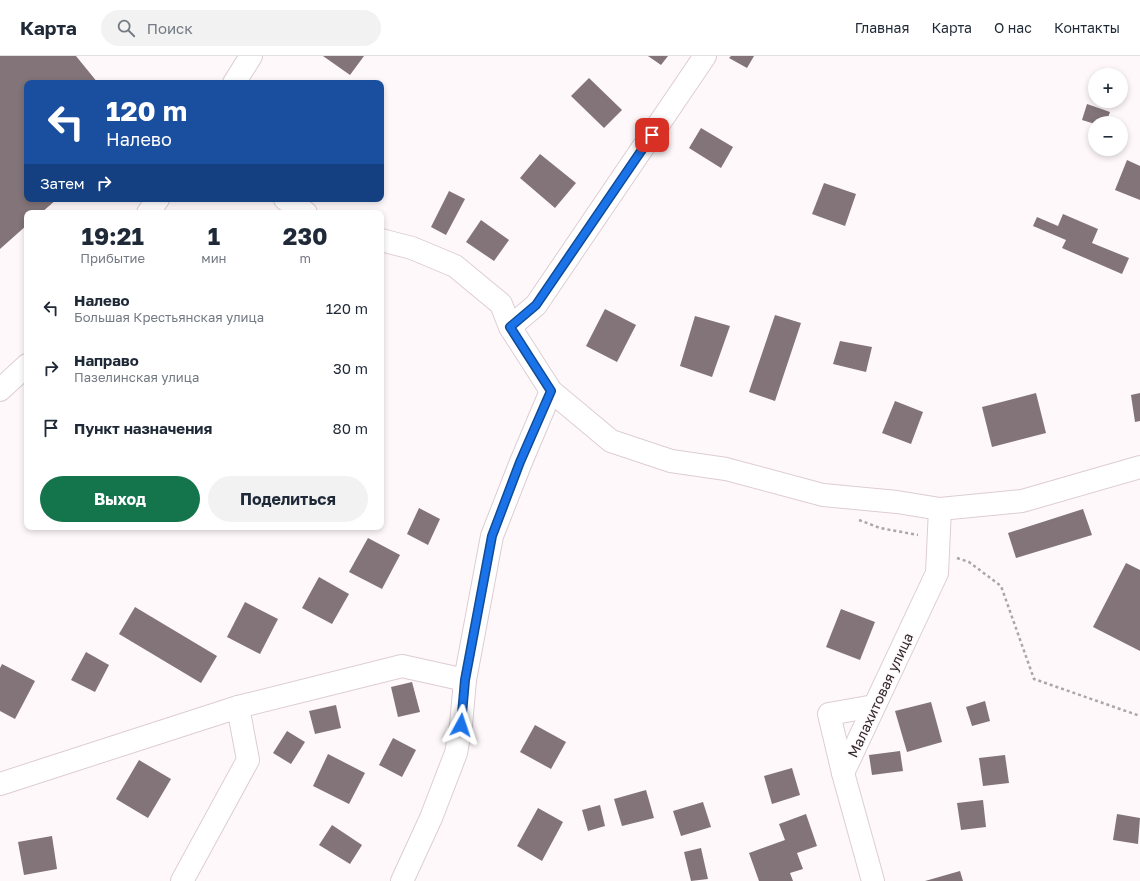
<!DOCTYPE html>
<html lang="ru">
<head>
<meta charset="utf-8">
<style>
  :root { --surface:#fff; --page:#f2f2f3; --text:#1f2937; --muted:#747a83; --line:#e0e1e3; --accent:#14754c }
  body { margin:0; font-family:"Golos Text",sans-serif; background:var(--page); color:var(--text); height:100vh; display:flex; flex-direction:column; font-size:15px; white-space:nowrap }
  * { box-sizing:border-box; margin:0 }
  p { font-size:13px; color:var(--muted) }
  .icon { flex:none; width:22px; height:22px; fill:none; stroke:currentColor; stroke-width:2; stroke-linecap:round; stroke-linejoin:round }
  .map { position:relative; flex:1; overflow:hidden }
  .sheet { position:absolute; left:24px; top:154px; width:360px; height:320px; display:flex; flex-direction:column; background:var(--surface); border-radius:8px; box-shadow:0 2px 6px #0003 }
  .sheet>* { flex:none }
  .hud { position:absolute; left:24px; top:24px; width:360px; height:122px; border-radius:8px; box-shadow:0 2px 6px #0003; background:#1a4fa0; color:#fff; overflow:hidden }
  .buttons { position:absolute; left:1088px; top:12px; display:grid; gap:8px }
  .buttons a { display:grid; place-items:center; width:40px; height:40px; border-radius:50%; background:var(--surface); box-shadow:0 2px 6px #0003; font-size:20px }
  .pin { position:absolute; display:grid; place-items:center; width:34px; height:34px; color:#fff; margin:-17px; border-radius:8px; box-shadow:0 2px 6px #0006 }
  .me { position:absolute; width:44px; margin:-22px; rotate:5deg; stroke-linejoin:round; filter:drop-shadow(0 0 3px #0008) }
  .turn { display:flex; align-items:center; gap:14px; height:84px; padding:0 16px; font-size:18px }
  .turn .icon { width:52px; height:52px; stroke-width:2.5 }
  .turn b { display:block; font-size:28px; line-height:34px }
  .then { display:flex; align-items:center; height:38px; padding:0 16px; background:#0003; gap:8px; font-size:15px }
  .eta { display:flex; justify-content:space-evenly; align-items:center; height:68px; text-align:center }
  .eta b { font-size:24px; font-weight:700; line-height:28px }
  .button { display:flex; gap:8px; margin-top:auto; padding:8px 16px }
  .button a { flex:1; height:46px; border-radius:24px; background:var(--accent); color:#fff; font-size:16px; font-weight:700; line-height:46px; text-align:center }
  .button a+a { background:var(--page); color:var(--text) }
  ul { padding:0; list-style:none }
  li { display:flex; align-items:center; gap:12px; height:60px; padding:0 16px }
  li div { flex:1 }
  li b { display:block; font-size:15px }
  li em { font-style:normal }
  header { display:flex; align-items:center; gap:24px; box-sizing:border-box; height:56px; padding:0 20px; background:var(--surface); border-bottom:1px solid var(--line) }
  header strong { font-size:19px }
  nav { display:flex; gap:22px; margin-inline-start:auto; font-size:14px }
  .search { width:280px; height:36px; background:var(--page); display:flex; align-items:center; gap:10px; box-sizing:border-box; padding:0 14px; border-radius:22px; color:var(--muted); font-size:15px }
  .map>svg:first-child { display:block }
  .building { fill:#827478 }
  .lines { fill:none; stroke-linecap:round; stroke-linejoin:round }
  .minor-casing { stroke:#ddcdd2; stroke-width:24 }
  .path { stroke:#aca6a8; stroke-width:2.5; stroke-dasharray:3 3; stroke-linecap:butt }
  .minor { stroke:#fff; stroke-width:22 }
  .route-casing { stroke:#114b97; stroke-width:10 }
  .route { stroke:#1a73e8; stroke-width:7 }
  .labels { text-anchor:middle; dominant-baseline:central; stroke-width:3; stroke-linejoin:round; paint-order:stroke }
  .street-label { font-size:14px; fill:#302a2c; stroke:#fff8fa }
</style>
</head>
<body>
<header>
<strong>Карта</strong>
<div class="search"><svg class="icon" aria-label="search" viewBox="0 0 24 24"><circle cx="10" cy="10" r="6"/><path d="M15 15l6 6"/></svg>Поиск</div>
<nav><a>Главная</a><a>Карта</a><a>О нас</a><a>Контакты</a></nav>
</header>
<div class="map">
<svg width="1140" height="825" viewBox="0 0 1140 825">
  <rect width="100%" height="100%" fill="#fff8fa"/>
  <g class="building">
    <polygon points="0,0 76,0 98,27 27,27 27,143 57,143 41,157 27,157 27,169 0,193"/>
    <polygon points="323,0 364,0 350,19"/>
    <polygon points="648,0 668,0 661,9"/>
    <polygon points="731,0 754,0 747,12 729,2"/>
    <polygon points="589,22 622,54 604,72 571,40"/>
    <polygon points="1087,48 1110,56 1106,67 1095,67 1095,68 1082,64"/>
    <polygon points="701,72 733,91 721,112 689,92"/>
    <polygon points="540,98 576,127 555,152 520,122"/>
    <polygon points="1127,104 1140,110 1140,144 1115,134"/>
    <polygon points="824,127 856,138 845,170 812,158"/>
    <polygon points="449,135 465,143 446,179 431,171"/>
    <polygon points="1063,158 1098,173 1092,187 1129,202 1122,218 1062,192 1066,184 1033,170 1037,161 1058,170"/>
    <polygon points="481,164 509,184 494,205 466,186"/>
    <polygon points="605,253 636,269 617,306 586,290"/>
    <polygon points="775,259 801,267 775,345 749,336"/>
    <polygon points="695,260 730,270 712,321 680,310"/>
    <polygon points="840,285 872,291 866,316 833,308"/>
    <polygon points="1036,337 1046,377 992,391 982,351"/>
    <polygon points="1140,337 1140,365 1135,366 1131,339"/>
    <polygon points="895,345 923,356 911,388 882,377"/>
    <polygon points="419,452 440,463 428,489 407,478"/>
    <polygon points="1083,453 1092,479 1016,502 1008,477"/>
    <polygon points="368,482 400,499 382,533 349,516"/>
    <polygon points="1126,507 1140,514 1140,595 1093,571"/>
    <polygon points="319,521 349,538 332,568 302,552"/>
    <polygon points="245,546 278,563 260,598 227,581"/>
    <polygon points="135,551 217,600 201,627 119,578"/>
    <polygon points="841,553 875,566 860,604 826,591"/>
    <polygon points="86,596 109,609 95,636 71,624"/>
    <polygon points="2,608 35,625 15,663 0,655 0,612"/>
    <polygon points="412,626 420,656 398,661 391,631"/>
    <polygon points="985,645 990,665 972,670 966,651"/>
    <polygon points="931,646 942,686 907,696 895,655"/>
    <polygon points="336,649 341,672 315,678 309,655"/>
    <polygon points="535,669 566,686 551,713 520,696"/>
    <polygon points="287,675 305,686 291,708 273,697"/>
    <polygon points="393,682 416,694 402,721 379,709"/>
    <polygon points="900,695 903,715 872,719 869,699"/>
    <polygon points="328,698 365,717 349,748 313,730"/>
    <polygon points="1005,699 1009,727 983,730 979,702"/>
    <polygon points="139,704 171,723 148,762 116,743"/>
    <polygon points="792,712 800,739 772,748 764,720"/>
    <polygon points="646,734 654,762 622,770 614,743"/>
    <polygon points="983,744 986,771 961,774 957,747"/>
    <polygon points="703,746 711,771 681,780 673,755"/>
    <polygon points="600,749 605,770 588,775 582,754"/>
    <polygon points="538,752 563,766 542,805 517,790"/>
    <polygon points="806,758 817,790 797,797 803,813 790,817 793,825 759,825 749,797 785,784 779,768"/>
    <polygon points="1117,758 1140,762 1138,788 1113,784"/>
    <polygon points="332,769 362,789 350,808 319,789"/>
    <polygon points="52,780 57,813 24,819 18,786"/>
    <polygon points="701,792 708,823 691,825 684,796"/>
    <polygon points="960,815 963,825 925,825"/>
  </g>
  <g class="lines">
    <g class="minor-casing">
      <g id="minor">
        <polyline points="234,27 251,0"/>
        <polyline points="285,143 306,157"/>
        <polyline points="148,157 158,143"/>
        <polyline points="381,184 412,192 455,210 501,248 510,271 551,335 611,385 671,405 726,413 823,439 897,446 940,453 1022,445 1140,411"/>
        <polyline points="510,271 536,249 705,0"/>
        <polyline points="0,334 27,309"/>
        <polyline points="843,717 829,658 874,650"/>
        <polyline points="0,728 238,651 402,610 465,624"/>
        <polyline points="182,825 248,704 238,651"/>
        <polyline points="402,825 431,762 456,697 461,669 465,624 492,480 521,406 551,335"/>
        <polyline points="873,825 843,717 937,517 940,453"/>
      </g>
    </g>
    <g class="path">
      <polyline points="859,464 880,472 918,479"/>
      <polyline points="957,502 969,506 1001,530 1034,623 1140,660"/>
    </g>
    <use href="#minor" class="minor"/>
  </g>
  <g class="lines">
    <g class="route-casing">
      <polyline id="route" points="461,669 465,624 492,480 520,406 551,335 510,271 536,249 652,79"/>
    </g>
    <use href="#route" class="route"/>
  </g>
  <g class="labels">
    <g class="street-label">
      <text transform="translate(880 639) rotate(-65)">Малахитовая улица</text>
    </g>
  </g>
</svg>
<div class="buttons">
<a>+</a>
<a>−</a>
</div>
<div class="pin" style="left:652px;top:79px;background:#d93025"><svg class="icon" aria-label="arrive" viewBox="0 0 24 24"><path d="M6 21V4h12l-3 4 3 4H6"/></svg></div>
<svg class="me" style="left:461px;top:669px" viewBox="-20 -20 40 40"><path d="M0-17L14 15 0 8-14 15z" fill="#1a73e8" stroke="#fff" stroke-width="4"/></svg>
<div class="hud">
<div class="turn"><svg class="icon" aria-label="left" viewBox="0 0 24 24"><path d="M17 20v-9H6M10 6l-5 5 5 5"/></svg><div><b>120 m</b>Налево</div></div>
<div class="then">Затем<svg class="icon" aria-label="right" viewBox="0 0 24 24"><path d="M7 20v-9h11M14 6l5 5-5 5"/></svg></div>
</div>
<section class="sheet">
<div class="eta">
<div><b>19:21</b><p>Прибытие</p></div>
<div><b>1</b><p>мин</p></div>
<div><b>230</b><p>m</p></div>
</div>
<ul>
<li><svg class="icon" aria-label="left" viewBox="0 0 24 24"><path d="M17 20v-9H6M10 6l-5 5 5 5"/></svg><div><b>Налево</b><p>Большая Крестьянская улица</p></div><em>120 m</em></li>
<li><svg class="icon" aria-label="right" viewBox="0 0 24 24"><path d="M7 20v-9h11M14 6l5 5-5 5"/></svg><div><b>Направо</b><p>Пазелинская улица</p></div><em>30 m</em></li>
<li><svg class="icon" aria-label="arrive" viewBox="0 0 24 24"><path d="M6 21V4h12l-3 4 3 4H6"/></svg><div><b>Пункт назначения</b></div><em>80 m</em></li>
</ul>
<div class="button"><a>Выход</a><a>Поделиться</a></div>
</section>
</div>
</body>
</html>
